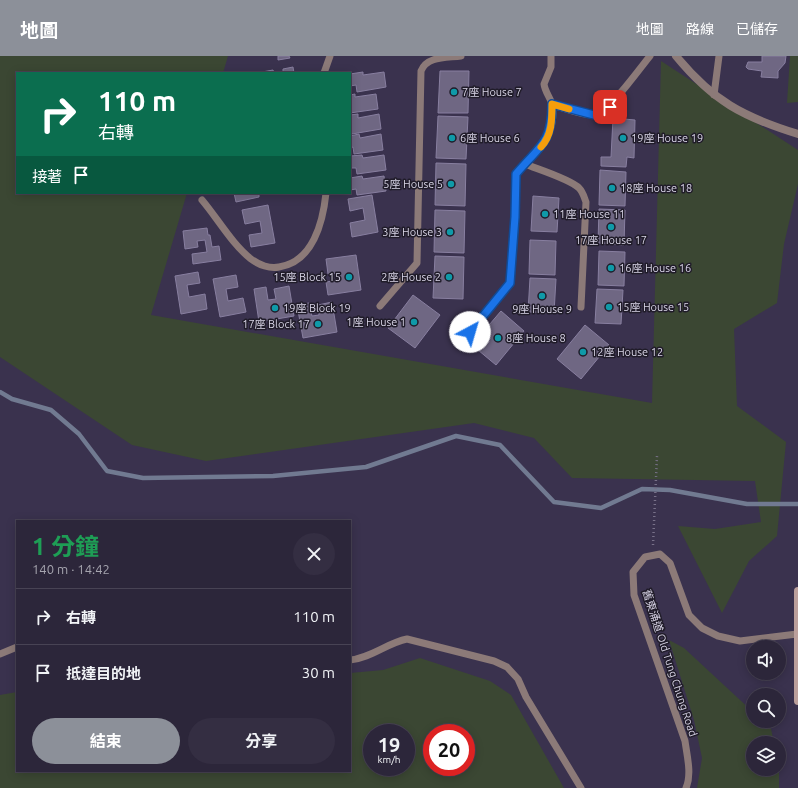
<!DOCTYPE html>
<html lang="zh-TW">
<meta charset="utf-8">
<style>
:root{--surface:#2c263a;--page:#342e42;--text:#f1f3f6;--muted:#a6a5af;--line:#484354;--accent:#8c9099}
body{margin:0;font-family:Ubuntu,"Noto Sans TC",sans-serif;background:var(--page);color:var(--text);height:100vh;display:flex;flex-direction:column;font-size:15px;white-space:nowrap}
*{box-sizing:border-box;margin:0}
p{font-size:13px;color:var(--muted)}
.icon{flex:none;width:22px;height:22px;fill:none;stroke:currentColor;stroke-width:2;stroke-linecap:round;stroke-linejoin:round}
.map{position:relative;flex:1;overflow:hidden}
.drawer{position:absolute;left:16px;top:464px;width:335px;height:252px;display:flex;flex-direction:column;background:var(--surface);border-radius:0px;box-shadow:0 2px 10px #0003,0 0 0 1px var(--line)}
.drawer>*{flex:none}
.banner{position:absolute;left:16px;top:16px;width:335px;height:122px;border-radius:0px;box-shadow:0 2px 10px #0003,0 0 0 1px var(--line);background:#0b6e4f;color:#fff;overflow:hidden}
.buttons{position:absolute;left:746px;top:584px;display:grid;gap:8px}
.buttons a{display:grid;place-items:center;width:40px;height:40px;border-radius:50%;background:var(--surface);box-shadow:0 2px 10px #0003,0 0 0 1px var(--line);font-size:20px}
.speed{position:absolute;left:363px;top:668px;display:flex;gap:8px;font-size:20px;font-weight:700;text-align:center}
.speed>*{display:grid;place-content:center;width:52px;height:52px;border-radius:50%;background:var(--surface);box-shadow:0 2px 10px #0003,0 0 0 1px var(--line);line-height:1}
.speed small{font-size:10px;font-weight:400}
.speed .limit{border:6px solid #d22;background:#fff;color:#111}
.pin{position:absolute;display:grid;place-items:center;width:34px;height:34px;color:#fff;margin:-17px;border-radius:8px;box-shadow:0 2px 6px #0006}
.me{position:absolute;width:44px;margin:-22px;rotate:39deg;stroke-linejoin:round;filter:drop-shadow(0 0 3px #0008)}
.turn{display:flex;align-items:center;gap:14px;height:84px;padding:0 16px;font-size:18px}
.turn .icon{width:52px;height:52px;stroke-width:2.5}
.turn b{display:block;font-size:28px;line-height:34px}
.then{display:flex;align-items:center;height:38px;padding:0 16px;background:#0003;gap:8px;font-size:15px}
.round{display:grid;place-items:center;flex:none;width:42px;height:42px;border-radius:21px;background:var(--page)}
.overview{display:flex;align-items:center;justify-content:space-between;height:68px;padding:0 16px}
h1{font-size:24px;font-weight:700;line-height:30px;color:#1e9e55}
.cta{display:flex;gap:8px;margin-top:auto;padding:8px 16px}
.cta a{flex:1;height:46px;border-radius:24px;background:var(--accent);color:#fff;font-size:16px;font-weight:700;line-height:46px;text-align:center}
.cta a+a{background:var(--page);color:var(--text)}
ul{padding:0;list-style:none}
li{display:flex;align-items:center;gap:12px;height:56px;padding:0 16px;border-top:1px solid var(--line)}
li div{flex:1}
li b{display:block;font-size:15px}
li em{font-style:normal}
header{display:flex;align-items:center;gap:24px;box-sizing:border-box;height:56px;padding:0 20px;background:var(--accent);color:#fff}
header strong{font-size:19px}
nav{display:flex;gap:22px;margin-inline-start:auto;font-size:14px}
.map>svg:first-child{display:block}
.green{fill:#3b4733;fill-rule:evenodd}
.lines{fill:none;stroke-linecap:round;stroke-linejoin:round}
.stream{stroke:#717a91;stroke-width:4.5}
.building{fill:#6f6783;stroke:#887fa0}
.path{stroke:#787189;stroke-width:2.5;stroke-dasharray:1 3;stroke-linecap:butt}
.service{stroke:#8c7a78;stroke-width:7}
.minor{stroke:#8c7a78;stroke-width:8}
.secondary{stroke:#bb9f9b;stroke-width:8}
.route-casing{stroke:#114b97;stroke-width:10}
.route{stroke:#1a73e8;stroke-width:7}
.slow{stroke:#f59e0b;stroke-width:7}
.culture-dot{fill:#0f9aa8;stroke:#201c29;stroke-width:1.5}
.labels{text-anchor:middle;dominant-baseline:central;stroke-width:3;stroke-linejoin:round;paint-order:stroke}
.poi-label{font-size:11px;fill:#d8d4e6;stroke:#201c29;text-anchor:start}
.street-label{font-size:11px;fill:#d8d4e6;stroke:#201c29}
</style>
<header>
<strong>地圖</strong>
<nav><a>地圖</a><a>路線</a><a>已儲存</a></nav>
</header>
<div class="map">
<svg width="798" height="732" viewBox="0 0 798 732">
<rect width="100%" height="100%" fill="#3a324e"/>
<path class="green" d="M 0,0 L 228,0 L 223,17 L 17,17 L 17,137 L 187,137 L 151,259 L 652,347 L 661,5 L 798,94 L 798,128 L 784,188 L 777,247 L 734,273 L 737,350 L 786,386 L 777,480 L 749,505 L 722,557 L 678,470 L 715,473 L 761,466 L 755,425 L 572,422 L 534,382 L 474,367 L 206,405 L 132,389 L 0,301 Z
M 790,0 L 798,0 L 798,46 L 787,47 Z
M 669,584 L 684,592 L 753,656 L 753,665 L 763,665 L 771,673 L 774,687 L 753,687 L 753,713 L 779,713 L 779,732 L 697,732 L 702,702 L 694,664 Z
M 420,602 L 490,625 L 511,639 L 564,732 L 0,732 L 0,639 L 17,636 L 17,715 L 350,715 L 350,617 L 383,614 ZM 372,677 L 406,677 L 406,711 L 372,711 ZM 432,677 L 466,677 L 466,711 L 432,711 Z"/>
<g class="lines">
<path class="stream" d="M 0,336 L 12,343 L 51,354 L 79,378 L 107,415 L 143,422 L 273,420 L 366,411 L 456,380 L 500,389 L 554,446 L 601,452 L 642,433 L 670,434 L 747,448 L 798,448"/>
</g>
<path class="building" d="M 278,0 L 289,0 L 290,2 L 278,4 Z
M 762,0 L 786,0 L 785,7 L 778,15 L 778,22 L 761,21 L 762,15 L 748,13 L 746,11 L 748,6 L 762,6 Z
M 293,11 L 294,17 L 278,17 L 283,16 L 283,13 Z
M 273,14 L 274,17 L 262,17 L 262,16 Z
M 440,15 L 469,15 L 468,57 L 438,57 Z
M 363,16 L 363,19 L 384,16 L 386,31 L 357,36 L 356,29 L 350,30 L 350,18 Z
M 355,38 L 355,41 L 376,38 L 378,53 L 350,57 L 350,39 Z
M 358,58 L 358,62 L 379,58 L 381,73 L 352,78 L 350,71 L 350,59 Z
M 438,60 L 468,61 L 466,103 L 436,102 Z
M 613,62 L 635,64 L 634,102 L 627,101 L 626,111 L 601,110 L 601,101 L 611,101 Z
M 359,78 L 360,82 L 381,78 L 383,94 L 354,98 L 353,91 L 350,92 L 350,80 Z
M 362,99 L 363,102 L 384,99 L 386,114 L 357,118 L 356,112 L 350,112 L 350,100 Z
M 436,107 L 466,108 L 465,150 L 435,149 Z
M 600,114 L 626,116 L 625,150 L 599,149 Z
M 362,120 L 363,123 L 384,120 L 386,135 L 357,139 L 356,133 L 350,134 L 350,122 Z
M 234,137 L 259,137 L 259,141 L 236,146 Z
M 372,139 L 378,176 L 352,181 L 350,167 L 365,164 L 363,152 L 350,155 L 348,143 Z
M 533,140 L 559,142 L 557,176 L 531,175 Z
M 268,149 L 275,187 L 251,191 L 249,179 L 262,177 L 260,165 L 245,168 L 242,154 Z
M 599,153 L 625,154 L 624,189 L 598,187 Z
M 435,154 L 465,155 L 464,197 L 434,196 Z
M 207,172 L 208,179 L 210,179 L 212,191 L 219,190 L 221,204 L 193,208 L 192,198 L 207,196 L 205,184 L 197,185 L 198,191 L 185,193 L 183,175 Z
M 530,184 L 556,185 L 555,219 L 529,218 Z
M 599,195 L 625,196 L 624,230 L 598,229 Z
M 356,199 L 361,234 L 328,239 L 326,226 L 339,224 L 338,217 L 328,218 L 326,203 Z
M 435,200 L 464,201 L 463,243 L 433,242 Z
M 198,216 L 200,227 L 187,229 L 189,241 L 205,238 L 207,253 L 181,258 L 175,220 Z
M 236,219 L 238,231 L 226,233 L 228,245 L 243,242 L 246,256 L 220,261 L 213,223 Z
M 530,222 L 556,223 L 554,257 L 528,256 Z
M 289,230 L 294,260 L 259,266 L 254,233 L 266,231 L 268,244 L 276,243 L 274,233 Z
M 597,233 L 623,234 L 621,268 L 595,267 Z
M 413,239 L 440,259 L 415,292 L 388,272 Z
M 332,246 L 337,276 L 303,282 L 297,249 L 309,247 L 312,260 L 319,259 L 318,249 Z
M 501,255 L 524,275 L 496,309 L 472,289 Z
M 585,269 L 609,289 L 581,323 L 557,303 Z"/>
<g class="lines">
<path class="path" d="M 653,489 L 657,400"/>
<path class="service" d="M 324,17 L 330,0
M 714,39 L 719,0
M 552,49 C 565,52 580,59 594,59 C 607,59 640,12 650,0
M 525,108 C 541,91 557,75 552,48 C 550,41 545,36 544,28 L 551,11 L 551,0
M 202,144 C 218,163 232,188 251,203 C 259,209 270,213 279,211 C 313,206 323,166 326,137
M 380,250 L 417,207 L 421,15 C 427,0 446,2 461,0
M 469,277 L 510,227 L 515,161 L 516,118 L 525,108 C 537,113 570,123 579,132 C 583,136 584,141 586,146 L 581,251
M 0,598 L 17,591
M 350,604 C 371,602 387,587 407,583 L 494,605 L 507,611 L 518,623 L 526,641 L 581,732
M 686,732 C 692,718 687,700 685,685 L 634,539 L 633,516 L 645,501 L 660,498 L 670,507 L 689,559 L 702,572 L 718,580 L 740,585 L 797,578"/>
<path class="minor" d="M 676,0 C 713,45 743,61 798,78"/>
<path class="secondary" d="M 798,535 L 798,645"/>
</g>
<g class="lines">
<g class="route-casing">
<path id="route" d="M 470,276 L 510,227 L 515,161 L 516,118 C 539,90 552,89 552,48 L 594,59 L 600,59 L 610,51"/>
</g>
<use href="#route" class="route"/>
<path class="slow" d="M 541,91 C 552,79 552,64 552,48 L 569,53"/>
</g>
<g class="culture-dot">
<circle cx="454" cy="36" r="4"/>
<circle cx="452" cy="82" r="4"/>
<circle cx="623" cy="82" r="4"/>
<circle cx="451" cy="128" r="4"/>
<circle cx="612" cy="132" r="4"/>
<circle cx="545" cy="158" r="4"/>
<circle cx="611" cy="171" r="4"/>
<circle cx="450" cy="176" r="4"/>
<circle cx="611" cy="212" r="4"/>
<circle cx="349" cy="221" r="4"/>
<circle cx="449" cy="221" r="4"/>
<circle cx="542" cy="240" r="4"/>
<circle cx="609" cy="251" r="4"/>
<circle cx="275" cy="252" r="4"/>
<circle cx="414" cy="266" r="4"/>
<circle cx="318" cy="268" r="4"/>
<circle cx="498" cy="282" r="4"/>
<circle cx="583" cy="296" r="4"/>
</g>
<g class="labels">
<g class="poi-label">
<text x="462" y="36">7座 House 7</text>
<text x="460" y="82">6座 House 6</text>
<text x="631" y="82">19座 House 19</text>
<text x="443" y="128" text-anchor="end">5座 House 5</text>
<text x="620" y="132">18座 House 18</text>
<text x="553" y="158">11座 House 11</text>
<text x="442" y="176" text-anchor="end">3座 House 3</text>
<text x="611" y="184" text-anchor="middle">17座 House 17</text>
<text x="619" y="212">16座 House 16</text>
<text x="341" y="221" text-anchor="end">15座 Block 15</text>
<text x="441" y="221" text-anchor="end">2座 House 2</text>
<text x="617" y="251">15座 House 15</text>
<text x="283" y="252">19座 Block 19</text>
<text x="542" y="253" text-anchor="middle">9座 House 9</text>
<text x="406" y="266" text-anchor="end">1座 House 1</text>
<text x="310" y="268" text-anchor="end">17座 Block 17</text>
<text x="506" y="282">8座 House 8</text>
<text x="591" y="296">12座 House 12</text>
</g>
<g class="street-label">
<text transform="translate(670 607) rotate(72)">舊東涌道 Old Tung Chung Road</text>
</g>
</g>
</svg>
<div class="buttons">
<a><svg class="icon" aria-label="sound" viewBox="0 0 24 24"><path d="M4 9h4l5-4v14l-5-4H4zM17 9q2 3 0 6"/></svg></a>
<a><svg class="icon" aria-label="search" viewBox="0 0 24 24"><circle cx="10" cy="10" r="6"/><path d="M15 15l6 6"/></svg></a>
<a><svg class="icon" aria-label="layers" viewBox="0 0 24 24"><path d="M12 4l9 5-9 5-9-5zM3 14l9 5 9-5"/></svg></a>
</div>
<div class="speed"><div>19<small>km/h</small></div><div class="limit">20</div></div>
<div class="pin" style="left:610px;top:51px;background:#d93025"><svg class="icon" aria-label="arrive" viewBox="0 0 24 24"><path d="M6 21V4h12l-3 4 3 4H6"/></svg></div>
<svg class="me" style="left:470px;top:276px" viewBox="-20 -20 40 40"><circle r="19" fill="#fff"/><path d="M0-13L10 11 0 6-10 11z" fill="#1a73e8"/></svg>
<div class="banner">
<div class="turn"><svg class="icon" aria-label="right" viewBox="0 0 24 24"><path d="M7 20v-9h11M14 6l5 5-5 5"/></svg><div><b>110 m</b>右轉</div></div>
<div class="then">接著<svg class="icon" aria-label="arrive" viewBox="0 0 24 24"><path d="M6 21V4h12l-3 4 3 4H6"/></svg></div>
</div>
<section class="drawer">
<div class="overview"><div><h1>1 分鐘</h1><p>140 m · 14:42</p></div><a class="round"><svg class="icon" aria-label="close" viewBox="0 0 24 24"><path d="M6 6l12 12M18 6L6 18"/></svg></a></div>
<ul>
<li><svg class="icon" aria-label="right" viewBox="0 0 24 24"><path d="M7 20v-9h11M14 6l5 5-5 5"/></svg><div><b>右轉</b></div><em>110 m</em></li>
<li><svg class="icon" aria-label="arrive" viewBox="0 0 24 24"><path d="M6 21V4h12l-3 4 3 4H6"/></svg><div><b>抵達目的地</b></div><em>30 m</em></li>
</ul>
<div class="cta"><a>結束</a><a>分享</a></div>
</section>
</div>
